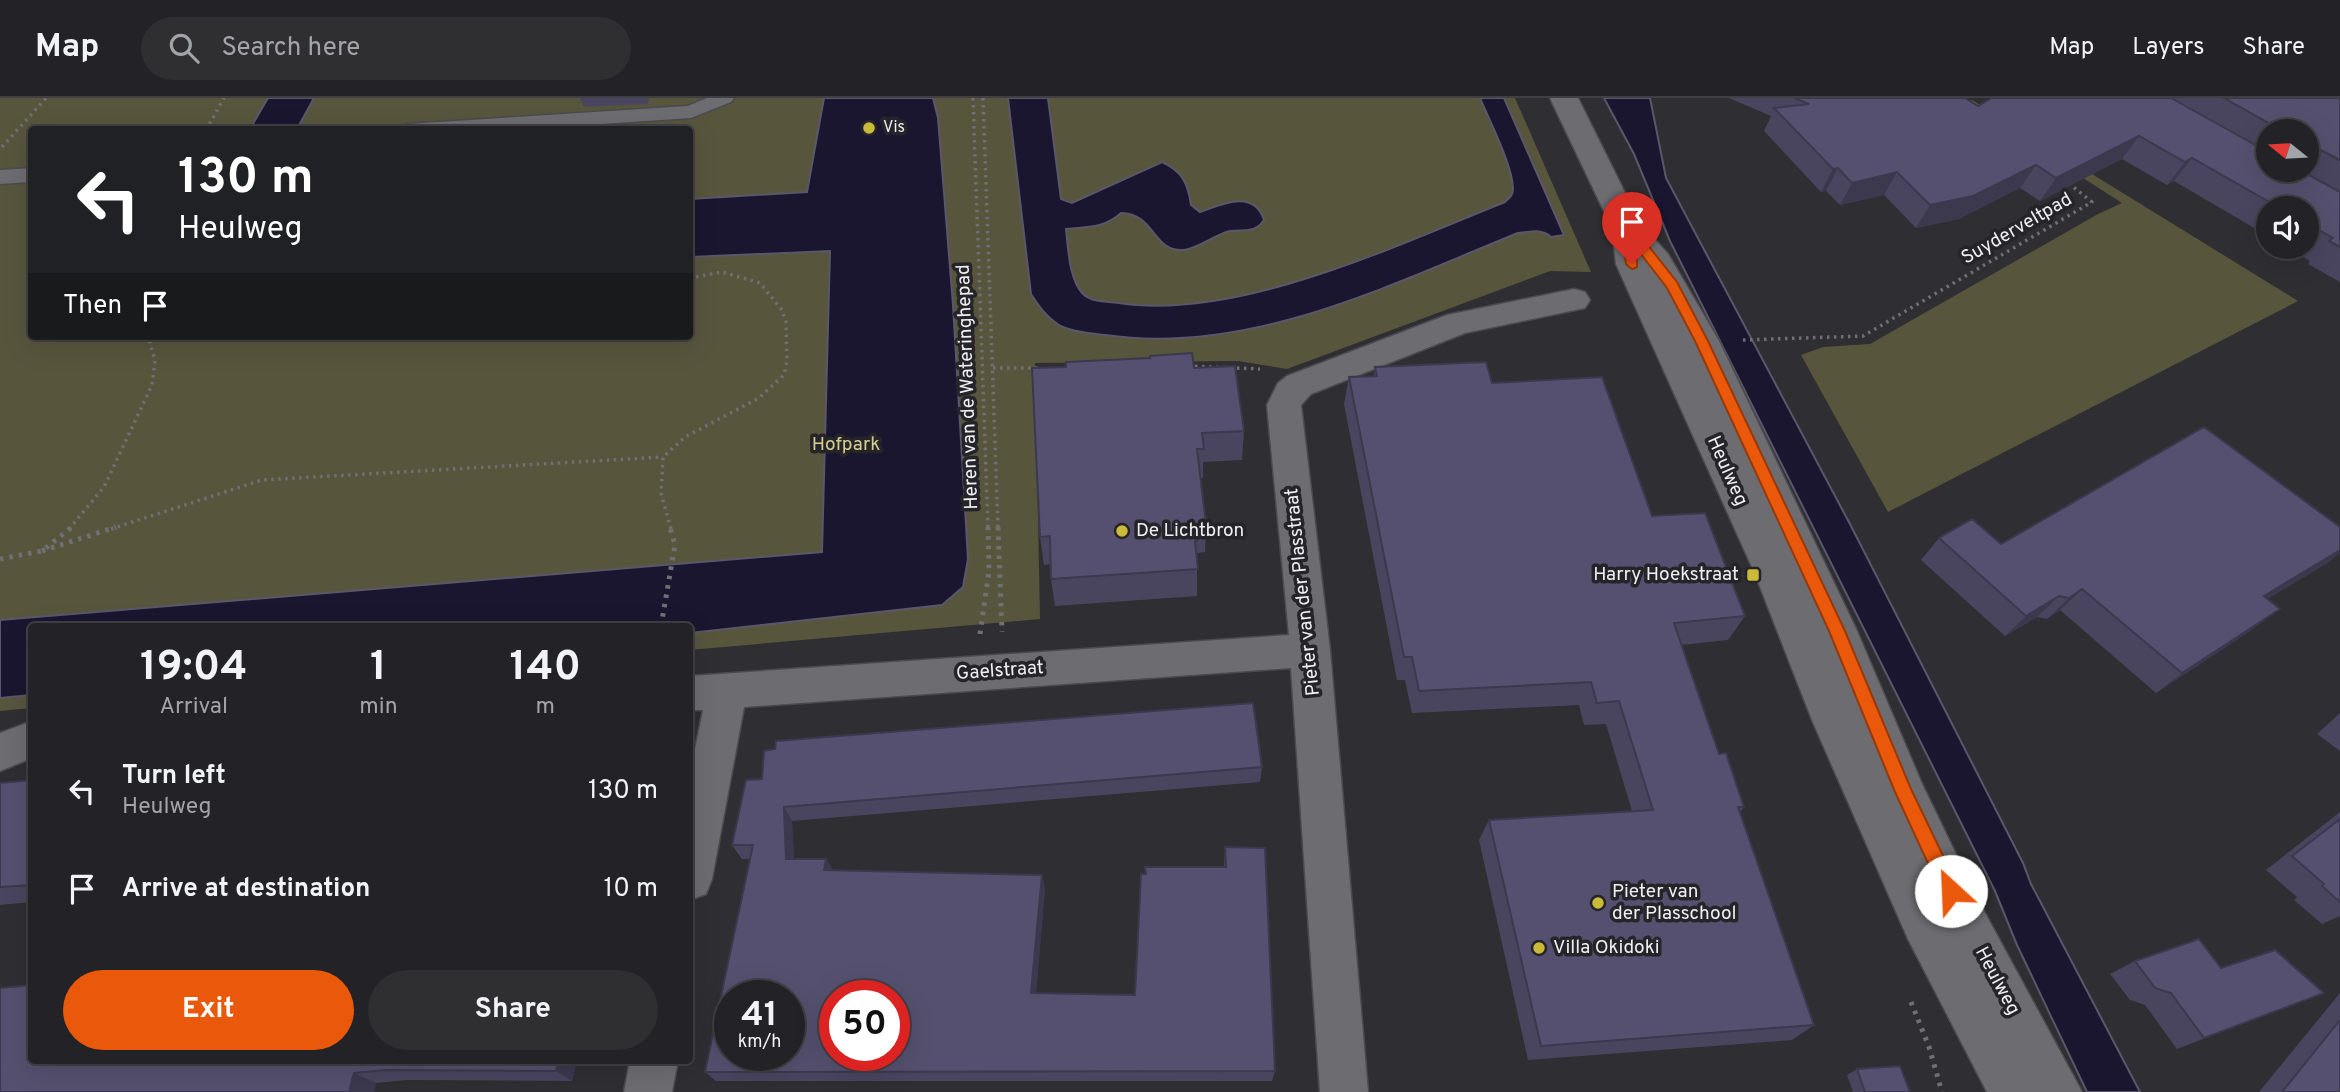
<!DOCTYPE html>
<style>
:root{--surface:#232226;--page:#2f2f32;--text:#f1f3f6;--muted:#a3a4a7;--line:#403f43;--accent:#ea580c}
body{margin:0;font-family:Overpass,sans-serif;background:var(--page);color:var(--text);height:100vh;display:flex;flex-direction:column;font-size:26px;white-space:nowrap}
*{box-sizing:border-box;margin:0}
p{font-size:23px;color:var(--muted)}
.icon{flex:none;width:38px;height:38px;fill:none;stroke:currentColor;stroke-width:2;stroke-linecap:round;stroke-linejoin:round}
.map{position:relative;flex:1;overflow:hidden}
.side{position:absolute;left:28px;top:525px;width:665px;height:441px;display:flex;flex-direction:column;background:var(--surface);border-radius:7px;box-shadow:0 7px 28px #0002,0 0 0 2px var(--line)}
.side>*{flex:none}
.guide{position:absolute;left:28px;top:28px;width:665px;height:214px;border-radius:7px;box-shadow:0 7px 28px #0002,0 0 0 2px var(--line);background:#202124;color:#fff;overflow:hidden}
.needle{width:46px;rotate:288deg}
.controls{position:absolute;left:2256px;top:21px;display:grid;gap:14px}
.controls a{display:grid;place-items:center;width:63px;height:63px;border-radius:50%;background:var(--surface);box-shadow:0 7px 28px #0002,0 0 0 2px var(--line);font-size:35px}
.speed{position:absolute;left:714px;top:882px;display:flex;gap:14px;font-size:35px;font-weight:700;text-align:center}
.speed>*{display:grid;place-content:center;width:91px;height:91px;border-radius:50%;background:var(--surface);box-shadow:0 7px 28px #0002,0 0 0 2px var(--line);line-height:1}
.speed small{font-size:18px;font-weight:400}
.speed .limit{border:10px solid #d22;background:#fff;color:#111}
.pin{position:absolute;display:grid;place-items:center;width:60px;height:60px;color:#fff;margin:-72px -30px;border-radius:50% 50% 50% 0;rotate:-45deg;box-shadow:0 0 7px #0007}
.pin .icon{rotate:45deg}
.me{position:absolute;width:77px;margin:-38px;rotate:335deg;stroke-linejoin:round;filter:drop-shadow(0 0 5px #0008)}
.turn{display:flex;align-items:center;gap:24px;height:147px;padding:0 35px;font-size:32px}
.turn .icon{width:91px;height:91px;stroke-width:2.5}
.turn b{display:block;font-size:49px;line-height:60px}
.then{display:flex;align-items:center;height:66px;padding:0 35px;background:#0003;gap:14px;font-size:26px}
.eta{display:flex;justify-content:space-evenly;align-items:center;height:119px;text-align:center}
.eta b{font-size:42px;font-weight:700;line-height:49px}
.action{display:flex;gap:14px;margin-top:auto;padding:14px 35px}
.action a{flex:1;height:80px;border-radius:42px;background:var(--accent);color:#fff;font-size:28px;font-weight:700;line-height:80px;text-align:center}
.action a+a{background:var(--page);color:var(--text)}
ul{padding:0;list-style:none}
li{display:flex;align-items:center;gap:21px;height:98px;padding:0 35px}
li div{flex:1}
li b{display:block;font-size:26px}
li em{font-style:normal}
header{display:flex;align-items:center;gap:42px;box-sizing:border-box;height:98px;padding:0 35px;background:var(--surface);border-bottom:2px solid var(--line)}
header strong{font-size:33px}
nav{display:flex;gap:38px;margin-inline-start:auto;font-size:24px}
.search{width:490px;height:63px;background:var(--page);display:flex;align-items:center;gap:18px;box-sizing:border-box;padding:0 24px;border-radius:38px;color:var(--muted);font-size:26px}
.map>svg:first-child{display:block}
.green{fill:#58553d;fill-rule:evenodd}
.water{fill:#1b1630;stroke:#5b576a;stroke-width:2}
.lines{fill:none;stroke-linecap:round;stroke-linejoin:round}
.lane-casing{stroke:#4b4a4e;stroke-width:3}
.street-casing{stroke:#4b4a4e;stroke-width:3}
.secondary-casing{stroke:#4b4a4e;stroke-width:3}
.path-far1{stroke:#706f73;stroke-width:3.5;stroke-dasharray:2.5 4.5;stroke-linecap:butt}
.path{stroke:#706f73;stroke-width:5;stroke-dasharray:3.5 6;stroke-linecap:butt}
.lane{fill:#6d6c71;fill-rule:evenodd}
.street{fill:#6d6c71;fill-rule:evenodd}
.secondary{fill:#6d6c71;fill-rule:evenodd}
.wall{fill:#49455f;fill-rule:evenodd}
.shaded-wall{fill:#3c384e}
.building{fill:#55506f;stroke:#3c384e;stroke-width:2;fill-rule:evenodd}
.route{fill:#ea580c;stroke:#983908;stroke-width:2}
.poi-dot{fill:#cbba39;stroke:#252428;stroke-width:2.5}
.labels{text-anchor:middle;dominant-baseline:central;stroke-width:7;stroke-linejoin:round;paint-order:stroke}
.far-poi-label{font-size:16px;fill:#f0f0f3;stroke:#252428;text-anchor:start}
.street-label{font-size:19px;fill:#f0f0f3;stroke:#252428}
.park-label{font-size:19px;fill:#d6ce90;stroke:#252428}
.poi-label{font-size:19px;fill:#f0f0f3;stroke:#252428;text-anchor:start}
</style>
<header>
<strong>Map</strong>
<div class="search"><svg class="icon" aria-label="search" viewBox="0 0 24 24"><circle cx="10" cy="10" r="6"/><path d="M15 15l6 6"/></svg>Search here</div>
<nav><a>Map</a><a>Layers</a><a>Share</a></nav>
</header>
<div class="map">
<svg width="2340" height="994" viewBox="0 0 2340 994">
<rect width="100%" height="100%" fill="#2f2e32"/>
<path class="green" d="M 0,0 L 1515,0 L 1591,174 L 1550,173 L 1287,271 L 1238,263 L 1035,265 L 1040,521 L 690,552 L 690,528 L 32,528 L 31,610 L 0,613 ZM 32,32 L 690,32 L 690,238 L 32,238 Z
M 1972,2 L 2298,203 L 1888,414 L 1801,257 L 1823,249 L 1870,246 L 2098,116 L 2122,105 L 1966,5 Z"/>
<path class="water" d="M 268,0 L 314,0 L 297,31 L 250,31 Z
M 824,0 L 933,0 L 938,20 L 953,207 L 968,461 L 963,489 L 942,507 L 690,535 L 690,528 L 32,528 L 31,597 L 0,600 L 0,522 L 822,454 L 830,153 L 690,159 L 690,101 L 807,94 Z
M 1008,0 L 1048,0 L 1061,101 L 1072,105 L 1162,64 C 1182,73 1188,85 1191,107 L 1200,114 C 1222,106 1254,91 1264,122 C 1254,136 1245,131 1230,133 C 1214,137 1199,150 1184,152 C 1152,154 1156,116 1121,115 C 1105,130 1087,129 1066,131 C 1068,149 1069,182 1083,196 C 1091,204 1108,204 1119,205 C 1237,223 1395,148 1505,104 C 1510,100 1513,97 1513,91 C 1513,68 1489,22 1480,0 L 1504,0 L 1564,137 L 1551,139 C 1542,130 1530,134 1518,135 C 1389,187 1249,258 1105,237 C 1091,235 1071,234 1059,227 C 1046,219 1039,208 1031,196 Z
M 1604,0 L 1650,0 L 1666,80 L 1851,428 L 2023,765 L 2031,786 L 2140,994 L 2087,994 L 2017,847 L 1995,793 L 1670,143 L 1634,56 Z"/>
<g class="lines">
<g class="lane-casing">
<path id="lane" d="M 707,0 L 734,0 L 731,4 L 691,20 L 511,32 L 397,32 L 407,26 L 688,8 Z
M 32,70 L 32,84 L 0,86 L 0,72 Z"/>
</g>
<g class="street-casing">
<path id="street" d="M 1574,191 L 1585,194 L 1590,202 L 1585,210 L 1465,235 L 1311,296 L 1301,307 L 1330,552 L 1368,994 L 1320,994 L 1291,570 L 744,609 L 712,781 L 706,796 L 690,802 L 690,676 L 703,612 L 690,612 L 690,578 L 1289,537 L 1267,307 L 1278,285 L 1287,278 L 1447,217 Z
M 32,623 L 32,660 L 0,673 L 0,635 Z
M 630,962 L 678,962 L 672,994 L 624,994 Z"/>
</g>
<g class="secondary-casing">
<path id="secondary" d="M 1550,0 L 1578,0 L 1640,125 L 1668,156 L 1719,243 L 1857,533 L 1922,686 L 1979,804 L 2082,994 L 1987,994 L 1908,841 L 1812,622 L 1755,476 L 1616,166 L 1614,149 L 1620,141 L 1612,130 Z"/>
</g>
<path class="path-far1" d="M 973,0 L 988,431
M 983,0 L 998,431
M 206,32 L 224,0
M 2,49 L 46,0
M 1743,242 L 1863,238 L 2092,104 L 2067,84
M 1188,268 L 1260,271
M 993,270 L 1040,270
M 69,431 L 104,389 L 152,287 L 155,263 L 148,238
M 111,431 L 262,382 L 663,359
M 671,431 L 661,395 L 663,359 L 685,339 L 759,300 L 784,277 L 787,263 L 786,224 L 782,212 L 760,185 L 722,174 L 690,180"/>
<path class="path" d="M 998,429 L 1002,534
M 42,453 L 116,429
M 0,461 L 42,453 L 72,429
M 661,528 L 675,447 L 670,429
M 980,536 L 989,473 L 988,429
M 1911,904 L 1929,949 L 1942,994"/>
<use href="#lane" class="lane"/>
<use href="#street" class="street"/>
<use href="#secondary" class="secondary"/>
</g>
<path class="wall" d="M 580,0 L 649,0 L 648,6 L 584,9 Z
M 1729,0 L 1965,0 L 1978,8 L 1992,0 L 2340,0 L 2340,184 L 2308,166 L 2310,163 L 2287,149 L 2306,149 L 2306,110 L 2268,110 L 2268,138 L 2174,83 L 2167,87 L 2122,61 L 2040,103 L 2020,90 L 1959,121 L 1916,130 L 1884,97 L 1840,107 L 1826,93 L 1821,94 L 1764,33 L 1771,18 ZM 2268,33 L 2306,33 L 2306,72 L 2268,72 Z
M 1375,269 L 1492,285 L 1652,418 L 1745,518 L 1728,542 L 1681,547 L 1719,656 L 1744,709 L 1740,714 L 1814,927 L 1792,942 L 1528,962 L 1479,742 L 1489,722 L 1632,713 L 1606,626 L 1584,627 L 1579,607 L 1412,615 L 1405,582 L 1397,582 L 1344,306 L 1349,279 L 1374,278 Z
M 1194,270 L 1244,333 L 1242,362 L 1203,364 L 1203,380 L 1201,380 L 1206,426 L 1205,454 L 1197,455 L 1197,498 L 1055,508 L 1051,481 L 1051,466 L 1044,467 L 1040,439 Z
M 1939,440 L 2001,446 L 2329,464 L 2267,501 L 2253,531 L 2156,595 L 2060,512 L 2047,521 L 2037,519 L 2005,538 L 1921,462 Z
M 2340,615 L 2340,653 L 2317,636 Z
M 775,651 L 1262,669 L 1260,684 L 792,723 L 794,761 L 826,761 L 833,773 L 1042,777 L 1045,791 L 1036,895 L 1135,897 L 1224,769 L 1225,749 L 1275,973 L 1272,983 L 716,983 L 705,974 L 750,761 L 742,761 L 732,747 Z
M 32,682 L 32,804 L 0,807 L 0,685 Z
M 2340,714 L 2340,818 L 2322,826 L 2294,802 L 2297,799 L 2266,772 Z
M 2135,863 L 2221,870 L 2294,906 L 2177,951 L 2145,907 L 2130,902 L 2110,876 Z
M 2340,895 L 2340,994 L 2259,994 Z
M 32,962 L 577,962 L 572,983 L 407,982 L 376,985 L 374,994 L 0,994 Z
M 1857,971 L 1910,994 L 1853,994 L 1847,977 Z"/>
<path class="shaded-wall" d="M 2139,38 L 2122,61 L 2040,103 L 2056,80 Z
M 2192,60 L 2174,83 L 2167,87 L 2185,64 Z
M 2036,67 L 2020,90 L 1959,121 L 1916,130 L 1930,107 Z
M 1838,70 L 1826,93 L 1821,94 L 1833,71 Z
M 1897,74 L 1884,97 L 1840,107 L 1852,85 Z
M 2340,452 L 2340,455 L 2329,464 L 2237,519 L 2264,498 Z
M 2082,491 L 2060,512 L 2047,521 L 2069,500 Z
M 2059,498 L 2037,519 L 2005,538 L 2026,518 Z
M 2280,511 L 2253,531 L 2156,595 L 2182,575 Z
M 784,709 L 792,723 L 795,775 L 786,761 Z
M 826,761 L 834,774 L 824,772 Z
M 1042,777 L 1045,791 L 1035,906 L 1031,895 Z
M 559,962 L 577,962 L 572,983 L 556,973 Z
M 354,975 L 376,985 L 374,994 L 349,994 Z"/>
<path class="building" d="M 1794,0 L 1965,0 L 1978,8 L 1992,0 L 2171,0 L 2268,54 L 2268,72 L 2300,72 L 2340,94 L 2340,149 L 2329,143 L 2333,140 L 2306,125 L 2306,110 L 2280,110 L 2192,60 L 2185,64 L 2139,38 L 2056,80 L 2036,67 L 1973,98 L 1930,107 L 1897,74 L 1852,85 L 1838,70 L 1833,71 L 1774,10 L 1809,6 Z
M 2224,0 L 2340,0 L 2340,62 L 2311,47 L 2306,47 L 2306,33 L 2283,33 Z
M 1192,255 L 1194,270 L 1235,268 L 1244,333 L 1202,335 L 1204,351 L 1197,351 L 1206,426 L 1194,427 L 1197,443 L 1195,443 L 1198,471 L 1051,481 L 1050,438 L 1040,439 L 1032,270 L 1066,269 L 1066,264 L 1150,260 L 1150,258 Z
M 1486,264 L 1492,285 L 1602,279 L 1652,418 L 1705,415 L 1745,518 L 1674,525 L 1719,656 L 1726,655 L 1744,709 L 1738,709 L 1814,927 L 1541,948 L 1489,722 L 1653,712 L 1619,603 L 1597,605 L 1591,584 L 1419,593 L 1412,559 L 1404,559 L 1349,279 L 1377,278 L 1375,269 Z
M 2204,329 L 2340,429 L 2340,452 L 2264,498 L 2280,511 L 2182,575 L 2082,491 L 2069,500 L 2059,498 L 2026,518 L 1939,440 L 1972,421 L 2001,446 Z
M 1253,605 L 1262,669 L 784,709 L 786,761 L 826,761 L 824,772 L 1042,777 L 1031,895 L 1135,897 L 1141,776 L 1146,776 L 1145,769 L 1226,769 L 1225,749 L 1265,750 L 1275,973 L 705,974 L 753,747 L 732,747 L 746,682 L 762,681 L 764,653 L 775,651 L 776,643 ZM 730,898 L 789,898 L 789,957 L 730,957 ZM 835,898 L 894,898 L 894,957 L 835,957 Z
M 32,682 L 32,787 L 0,789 L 0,685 Z
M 2340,721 L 2340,804 L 2322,788 L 2324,786 L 2292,758 Z
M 2199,841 L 2221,870 L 2275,852 L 2324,895 L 2204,940 L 2171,895 L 2155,890 L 2135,863 Z
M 32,887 L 32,962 L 559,962 L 556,973 L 386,972 L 354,975 L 349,994 L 0,994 L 0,890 Z
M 2340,922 L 2340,994 L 2282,994 Z
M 1900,968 L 1910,994 L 1865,994 L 1857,971 Z"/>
<path class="route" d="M 1627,126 L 1632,127 L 1677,184 L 1708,243 L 1845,533 L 1911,691 L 1960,793 L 1957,800 L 1951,802 L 1944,800 L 1895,694 L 1829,533 L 1695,243 L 1667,190 L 1637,151 L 1637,169 L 1632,171 L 1626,166 L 1621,130 Z"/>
<g class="poi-dot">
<circle cx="869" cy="30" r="7"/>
<circle cx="1122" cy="433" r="7"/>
<rect x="1746" y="470" width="14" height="14" rx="3.5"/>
<circle cx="1598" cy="805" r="7"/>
<circle cx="1539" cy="850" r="7"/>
</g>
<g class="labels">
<g class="far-poi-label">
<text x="883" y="30">Vis</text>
</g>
<g class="street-label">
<text transform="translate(2017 131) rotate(-30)">Suyderveltpad</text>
<text transform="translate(968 289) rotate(-92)">Heren van de Wateringhepad</text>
<text transform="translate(1727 373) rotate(66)">Heulweg</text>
<text transform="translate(1303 494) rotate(-96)">Pieter van der Plasstraat</text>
<text transform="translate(1000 573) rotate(-4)">Gaelstraat</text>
<text transform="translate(1997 883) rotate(62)">Heulweg</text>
</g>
<g class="park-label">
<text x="846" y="347">Hofpark</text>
</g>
<g class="poi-label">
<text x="1136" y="433">De Lichtbron</text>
<text x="1739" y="477" text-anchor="end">Harry Hoekstraat</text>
<text x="1612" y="794">Pieter van<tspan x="1612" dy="22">der Plasschool</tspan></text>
<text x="1553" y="850">Villa Okidoki</text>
</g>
</g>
</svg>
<div class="controls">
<a><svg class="needle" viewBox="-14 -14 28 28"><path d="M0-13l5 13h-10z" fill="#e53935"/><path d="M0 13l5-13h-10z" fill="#a3a4a7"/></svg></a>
<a><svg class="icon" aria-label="sound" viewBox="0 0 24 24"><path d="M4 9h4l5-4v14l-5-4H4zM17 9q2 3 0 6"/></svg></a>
</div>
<div class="speed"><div>41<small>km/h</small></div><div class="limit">50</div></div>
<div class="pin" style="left:1632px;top:166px;background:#d93025"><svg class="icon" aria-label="arrive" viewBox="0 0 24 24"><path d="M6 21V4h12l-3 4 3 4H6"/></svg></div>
<svg class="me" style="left:1951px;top:793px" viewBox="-20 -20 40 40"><circle r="19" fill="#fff"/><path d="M0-13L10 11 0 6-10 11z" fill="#ea580c"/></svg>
<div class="guide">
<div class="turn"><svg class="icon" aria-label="left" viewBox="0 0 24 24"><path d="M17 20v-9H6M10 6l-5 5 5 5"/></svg><div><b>130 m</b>Heulweg</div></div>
<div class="then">Then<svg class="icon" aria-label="arrive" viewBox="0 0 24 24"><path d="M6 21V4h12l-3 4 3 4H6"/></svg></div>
</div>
<section class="side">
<div class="eta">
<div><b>19:04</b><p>Arrival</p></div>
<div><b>1</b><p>min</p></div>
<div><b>140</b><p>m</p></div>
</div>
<ul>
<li><svg class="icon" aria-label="left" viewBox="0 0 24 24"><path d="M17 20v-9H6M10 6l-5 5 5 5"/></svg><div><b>Turn left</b><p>Heulweg</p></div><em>130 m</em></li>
<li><svg class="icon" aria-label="arrive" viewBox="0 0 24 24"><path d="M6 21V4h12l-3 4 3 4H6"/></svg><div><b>Arrive at destination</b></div><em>10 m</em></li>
</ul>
<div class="action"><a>Exit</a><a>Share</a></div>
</section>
</div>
